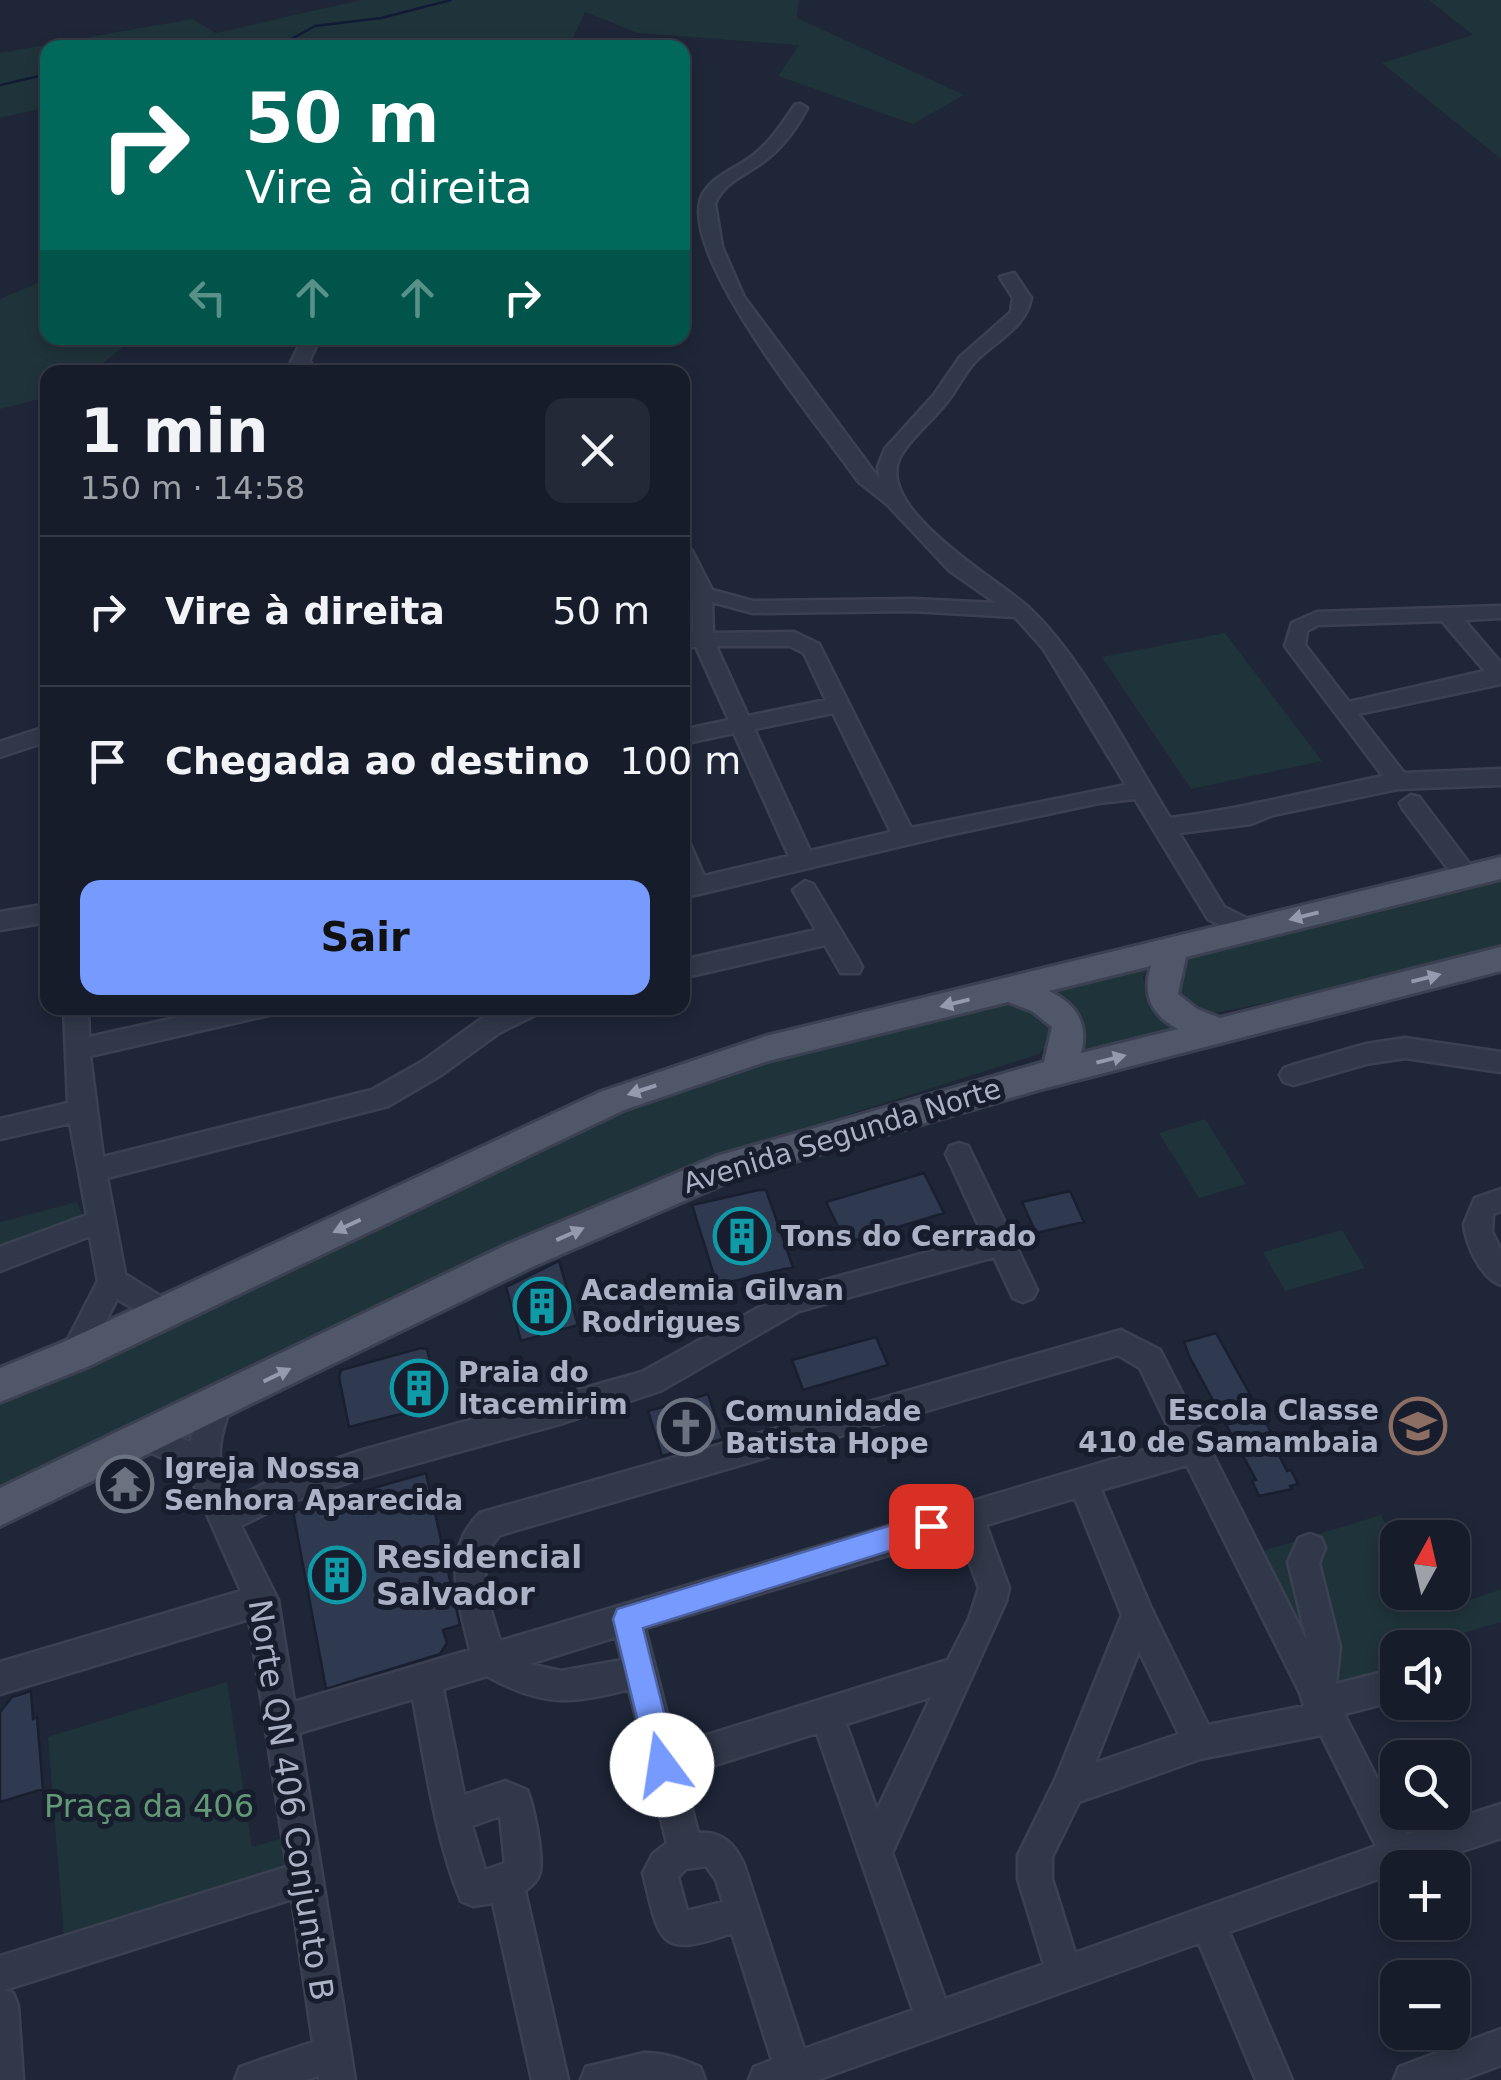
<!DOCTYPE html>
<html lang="pt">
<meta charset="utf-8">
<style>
:root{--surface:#161c2a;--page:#232936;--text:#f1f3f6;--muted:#9ea1a8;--line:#353a47;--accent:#779aff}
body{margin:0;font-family:"DejaVu Sans",sans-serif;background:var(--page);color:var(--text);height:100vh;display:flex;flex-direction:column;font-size:38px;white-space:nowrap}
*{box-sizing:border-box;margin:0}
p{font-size:32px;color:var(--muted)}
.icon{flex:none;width:55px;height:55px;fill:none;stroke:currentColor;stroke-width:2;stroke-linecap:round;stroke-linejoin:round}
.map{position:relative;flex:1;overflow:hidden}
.sheet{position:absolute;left:40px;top:365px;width:650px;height:650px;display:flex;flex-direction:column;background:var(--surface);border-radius:20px;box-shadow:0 5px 15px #0003,0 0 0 2px var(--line)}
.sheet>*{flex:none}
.guide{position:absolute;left:40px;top:40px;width:650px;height:305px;border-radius:20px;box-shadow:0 5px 15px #0003,0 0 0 2px var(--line);background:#00695c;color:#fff;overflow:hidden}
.needle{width:65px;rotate:8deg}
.fabs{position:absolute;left:1380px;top:1520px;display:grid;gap:20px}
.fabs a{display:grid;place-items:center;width:90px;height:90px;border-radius:20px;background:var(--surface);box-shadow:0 5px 15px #0003,0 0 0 2px var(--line);font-size:50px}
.pin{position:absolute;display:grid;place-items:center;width:85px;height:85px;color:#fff;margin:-42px;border-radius:20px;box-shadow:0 5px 15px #0006}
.me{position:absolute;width:110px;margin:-55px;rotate:346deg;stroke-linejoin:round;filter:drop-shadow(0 0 8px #0008)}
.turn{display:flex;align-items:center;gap:35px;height:210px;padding:0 40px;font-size:45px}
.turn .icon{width:130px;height:130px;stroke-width:2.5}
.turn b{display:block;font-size:70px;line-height:85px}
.lanes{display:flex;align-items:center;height:95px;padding:0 40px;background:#0003;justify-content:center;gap:50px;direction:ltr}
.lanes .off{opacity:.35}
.round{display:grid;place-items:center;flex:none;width:105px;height:105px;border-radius:20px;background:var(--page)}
.summary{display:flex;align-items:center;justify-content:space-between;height:170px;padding:0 40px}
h1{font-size:60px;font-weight:600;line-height:75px}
.cta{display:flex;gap:20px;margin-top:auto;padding:20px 40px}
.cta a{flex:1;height:115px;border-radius:20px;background:var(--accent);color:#111;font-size:40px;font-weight:600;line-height:115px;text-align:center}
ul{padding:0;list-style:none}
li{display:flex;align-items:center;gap:30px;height:150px;padding:0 40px;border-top:2px solid var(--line)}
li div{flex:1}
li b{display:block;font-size:38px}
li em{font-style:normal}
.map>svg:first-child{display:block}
.green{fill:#1f333a}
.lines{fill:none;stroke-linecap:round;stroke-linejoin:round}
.stream{stroke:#111b36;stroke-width:2.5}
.building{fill:#2f3950;stroke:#191f2f;stroke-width:2.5}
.minor-casing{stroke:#3b4152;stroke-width:5}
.major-casing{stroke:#3b4152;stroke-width:6}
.minor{fill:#313849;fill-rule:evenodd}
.major{fill:#4f5769;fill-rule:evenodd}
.oneway{fill:#949baf}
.route{fill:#779aff;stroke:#4d64a6;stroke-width:2.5}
.labels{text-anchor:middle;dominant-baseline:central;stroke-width:10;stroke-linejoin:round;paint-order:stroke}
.street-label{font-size:28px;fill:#abb2c6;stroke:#171d2d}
.poi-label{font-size:28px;font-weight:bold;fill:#abb2c6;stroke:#171d2d;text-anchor:start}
.near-poi-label{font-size:32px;font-weight:bold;fill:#abb2c6;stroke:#171d2d;text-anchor:start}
.near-street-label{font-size:32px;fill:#abb2c6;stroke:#171d2d}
.near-park-label{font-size:32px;fill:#619875;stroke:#171d2d}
</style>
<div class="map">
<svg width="1501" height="2080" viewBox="0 0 1501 2080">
<rect width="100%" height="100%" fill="#1e2638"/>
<path class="green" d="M 361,0 L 799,0 L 797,18 L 964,95 L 913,124 L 778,76 L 799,45 L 638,33 L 585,12 L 572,40 L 564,47 L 48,48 L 47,107 L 0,118 L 0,53 L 192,19 L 216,33 Z
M 1429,0 L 1501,0 L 1501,159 L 1382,63 L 1473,35 Z
M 38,283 L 47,288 L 48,338 L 134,338 L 92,372 L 48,372 L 47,397 L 0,409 L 0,299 Z
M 1225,633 L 1322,761 L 1191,789 L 1102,657 Z
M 1501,873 L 1501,948 L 1297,997 L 1209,1014 L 1184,1005 L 1167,990 L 1179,953 Z
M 1152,961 L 1143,977 C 1148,1004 1163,1015 1186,1028 L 1079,1057 L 1039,991 Z
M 1010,1001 L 1050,1018 L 1053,1039 L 1039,1054 L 764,1141 L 636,1188 L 0,1492 L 0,1397 L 615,1104 L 770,1053 Z
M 1205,1119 L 1246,1184 L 1199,1198 L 1159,1133 Z
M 77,1202 L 82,1215 L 0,1247 L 0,1222 Z
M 1342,1230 L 1365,1268 L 1285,1291 L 1263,1252 Z
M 1381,1515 L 1397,1544 L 1398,1592 L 1425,1593 L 1437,1612 L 1501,1589 L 1501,1622 L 1415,1647 L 1398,1648 L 1397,1664 L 1383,1678 L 1336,1686 L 1260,1552 Z
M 227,1682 L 252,1847 L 285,1837 L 289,1866 L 64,1937 L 48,1737 Z"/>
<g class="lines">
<path class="stream" d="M 275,48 L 315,26 L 381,18 L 451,0
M 0,85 L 48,74"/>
</g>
<path class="building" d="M 924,1173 L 944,1213 L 846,1243 L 826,1202 Z
M 759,1190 L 766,1190 L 793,1267 L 717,1285 L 692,1205 Z
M 1070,1191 L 1084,1222 L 1036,1233 L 1022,1202 Z
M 559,1261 L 578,1325 L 521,1341 L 506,1287 Z
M 1216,1333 L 1271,1432 L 1268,1433 L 1287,1471 L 1291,1470 L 1298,1484 L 1290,1486 L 1292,1489 L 1259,1496 L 1252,1481 L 1256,1480 L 1189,1356 L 1184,1342 Z
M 876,1337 L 888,1365 L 803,1390 L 792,1360 Z
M 421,1348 L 427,1349 L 439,1398 L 437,1405 L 349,1427 L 339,1377 L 341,1370 Z
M 708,1394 L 723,1439 L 662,1456 L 648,1411 Z
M 426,1473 L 460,1625 L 443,1630 L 447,1643 L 440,1654 L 326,1689 L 293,1511 Z
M 31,1691 L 33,1719 L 37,1717 L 43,1789 L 0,1802 L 0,1712 L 12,1697 Z"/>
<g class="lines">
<g class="minor-casing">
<path id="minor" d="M 800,104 L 807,108 C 797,127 785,144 768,158 C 750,174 724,180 715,204 L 722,247 L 744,297 L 880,480 L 878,467 L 885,449 L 934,395 L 960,357 L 1011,312 L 1013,298 L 1000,277 L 1014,273 L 1031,298 C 1025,330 992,342 972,365 C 962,377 956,391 946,403 C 933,420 912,436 901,455 C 870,508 1000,580 1030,609 C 1082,657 1131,756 1170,818 C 1242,809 1311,791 1383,776 L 1285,646 L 1292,623 L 1317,612 L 1501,606 L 1501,618 L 1464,620 L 1501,663 L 1501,684 L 1358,714 L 1404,773 L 1501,769 L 1501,785 L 1398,789 L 1273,815 L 1251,824 L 1179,833 L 1224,907 L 1258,924 L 1262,930 L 1258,936 L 1250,939 L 1208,919 L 1135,799 L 1099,803 L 948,835 L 682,898 L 682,842 L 690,844 L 704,876 L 789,856 L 734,733 L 682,744 L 682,730 L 729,720 L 696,647 L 682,647 L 682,633 L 693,633 L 692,583 L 682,568 L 682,545 L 692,551 L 712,590 L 753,601 L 912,599 L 996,603 L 950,571 L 887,504 L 859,482 C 824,432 673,251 703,194 C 713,176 735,169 751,157 C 770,143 782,124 795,105 ZM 712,602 L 753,613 L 912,611 L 1015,617 L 1043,648 L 1126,785 L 911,828 L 819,644 L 794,632 L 713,633 ZM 1442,621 L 1485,671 L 1349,702 L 1305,645 L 1307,631 L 1318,625 ZM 716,646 L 790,646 L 804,653 L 826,700 L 748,716 ZM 833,713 L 891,832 L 810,851 L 754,729 Z
M 303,338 L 320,338 L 309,361 L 318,372 L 300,372 L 291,362 Z
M 48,726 L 48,741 L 0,757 L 0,742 Z
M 1411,795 L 1419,797 L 1474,870 L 1478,876 L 1474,882 L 1458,882 L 1403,809 L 1400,803 Z
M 805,881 L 813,884 L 859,961 L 862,967 L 859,973 L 841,973 L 825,945 L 682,978 L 682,960 L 816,930 L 793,890 Z
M 48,904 L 48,922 L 0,930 L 0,912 Z
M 64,1008 L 88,1008 L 89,1037 L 220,1008 L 272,1008 L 269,1015 L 260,1017 L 90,1056 L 103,1157 L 372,1090 L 423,1061 L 481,1019 L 505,1008 L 538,1008 L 535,1015 L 499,1033 L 441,1075 L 388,1106 L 107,1178 L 125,1274 L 173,1304 L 177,1313 L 173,1322 L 163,1325 L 117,1299 L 84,1364 L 74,1368 L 64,1364 L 60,1355 L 98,1281 L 90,1236 L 0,1271 L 0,1247 L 87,1215 L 70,1123 L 0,1139 L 0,1119 L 68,1103 Z
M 1405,1038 L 1501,1052 L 1501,1072 L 1405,1058 L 1366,1064 L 1293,1085 L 1284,1082 L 1280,1075 L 1284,1068 L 1293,1065 L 1366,1044 Z
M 959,1143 L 968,1146 L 1037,1290 L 1033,1298 L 1023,1302 L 1013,1298 L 994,1257 L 799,1311 L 660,1391 L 563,1423 L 356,1480 L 285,1504 L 241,1526 L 278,1600 L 294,1702 L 470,1650 C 459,1602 440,1552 480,1513 L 1121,1330 L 1160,1350 L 1307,1641 L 1288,1562 L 1299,1538 L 1310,1534 L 1321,1538 L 1325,1548 L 1319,1563 L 1340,1647 L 1336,1684 L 1398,1668 L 1398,1700 L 1344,1714 L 1406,1835 L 1501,1804 L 1501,1838 L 1411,1868 L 1398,1868 L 1398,1872 L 1229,1932 L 1292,2080 L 1256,2080 L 1199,1943 L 817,2080 L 749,2080 L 754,2067 L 772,2060 L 732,1933 C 657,1960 660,1941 643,1873 L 653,1854 L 667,1843 L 629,1689 C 571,1705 541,1706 487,1676 L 443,1689 L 464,1795 L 505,1781 L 527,1790 C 534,1807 543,1854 540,1872 C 538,1881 531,1886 525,1891 L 568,2080 L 532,2080 L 493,1903 L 473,1906 L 461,1901 C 435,1837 426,1766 413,1699 L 299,1733 L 355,2080 L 319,2080 L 318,2076 L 306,2080 L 235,2080 L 240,2067 L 313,2042 L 292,1899 L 4,1990 L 13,1993 L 18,2006 L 23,2080 L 0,2080 L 0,1956 L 287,1867 L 249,1619 L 0,1694 L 0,1662 L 241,1591 L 192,1480 L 169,1461 L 136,1446 L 131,1437 L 136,1428 L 146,1424 L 190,1442 L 208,1394 L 218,1390 L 228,1394 L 232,1403 C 217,1442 215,1461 230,1501 L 266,1483 L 356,1452 L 642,1372 L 792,1289 L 984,1237 L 946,1154 L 950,1146 ZM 1118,1355 L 1140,1368 L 1175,1441 L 500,1641 C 490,1607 472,1562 500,1535 ZM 1187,1465 L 1300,1693 L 1304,1706 L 1208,1725 L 1150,1606 L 1101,1490 ZM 1075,1498 L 1122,1615 L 1056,1778 L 1018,1855 L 1018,1879 L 1044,1964 L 945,1999 L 892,1853 L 1006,1601 L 1009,1588 L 986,1525 ZM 959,1534 L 979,1588 L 969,1619 L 948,1660 L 675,1745 L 645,1628 ZM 616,1637 L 622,1660 L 561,1671 L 529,1664 ZM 1139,1651 L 1179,1734 L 1095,1763 ZM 931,1697 L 877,1810 L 846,1724 ZM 817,1733 L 913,2010 L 804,2049 L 744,1865 C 735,1844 722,1831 698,1833 L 683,1775 ZM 1321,1735 L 1376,1846 L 1075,1953 L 1052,1879 L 1052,1857 L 1079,1802 L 1200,1759 ZM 500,1816 L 505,1863 L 485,1870 L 472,1826 ZM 706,1866 L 716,1880 L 723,1902 L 687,1911 L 678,1877 L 686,1869 Z
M 1501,1189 L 1501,1211 L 1493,1214 L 1492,1232 L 1501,1250 L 1501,1285 C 1481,1278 1466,1245 1464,1224 L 1475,1198 Z
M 1501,2029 L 1501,2065 L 1461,2080 L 1394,2080 L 1399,2067 Z
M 644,2053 C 665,2053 681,2059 700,2067 L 705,2080 L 581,2080 L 586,2067 Z"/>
</g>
<g class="major-casing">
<path id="major" d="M 1501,857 L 1501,879 L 1186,957 L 1178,994 L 1197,1009 L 1220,1018 L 1501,947 L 1501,971 L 1038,1090 L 737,1178 L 532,1267 L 0,1526 L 0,1488 L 506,1245 L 717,1156 L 1044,1062 L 1052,1027 L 1032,1011 L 1008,1002 L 768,1061 L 624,1110 L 87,1367 L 0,1402 L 0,1368 L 61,1343 L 600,1092 L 766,1036 ZM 1151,966 C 1142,995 1151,1015 1178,1029 L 1081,1053 C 1089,1023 1076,1004 1049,991 Z"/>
</g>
<use href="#minor" class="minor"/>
<use href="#major" class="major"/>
</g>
<defs><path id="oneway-solid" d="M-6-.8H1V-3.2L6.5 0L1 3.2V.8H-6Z" transform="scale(2.5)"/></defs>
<g class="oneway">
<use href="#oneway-solid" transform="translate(1304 916) rotate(166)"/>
<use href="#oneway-solid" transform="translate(1426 978) rotate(-14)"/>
<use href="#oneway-solid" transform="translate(955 1003) rotate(166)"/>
<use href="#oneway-solid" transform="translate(1111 1059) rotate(-14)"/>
<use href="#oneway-solid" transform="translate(642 1090) rotate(162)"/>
<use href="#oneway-solid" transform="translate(347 1226) rotate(155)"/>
<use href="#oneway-solid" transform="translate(570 1234) rotate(-24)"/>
<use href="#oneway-solid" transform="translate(277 1375) rotate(-26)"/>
</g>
<path class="route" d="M 931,1513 L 940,1517 L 945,1526 L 940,1535 L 643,1628 L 677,1765 L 673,1776 L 662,1780 L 651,1776 L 613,1619 L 617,1609 Z"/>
<defs>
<g id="building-ring" transform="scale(2.875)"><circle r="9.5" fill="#171d2d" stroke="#0f9aa8" stroke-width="1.5"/><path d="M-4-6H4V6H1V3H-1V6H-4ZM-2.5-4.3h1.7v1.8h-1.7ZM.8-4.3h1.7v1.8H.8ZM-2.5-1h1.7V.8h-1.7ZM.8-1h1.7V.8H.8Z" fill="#0f9aa8"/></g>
<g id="school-ring" transform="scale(2.875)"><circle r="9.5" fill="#171d2d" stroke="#8d6e63" stroke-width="1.5"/><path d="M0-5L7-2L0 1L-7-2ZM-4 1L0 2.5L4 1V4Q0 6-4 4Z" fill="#8d6e63"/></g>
<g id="church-ring" transform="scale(2.875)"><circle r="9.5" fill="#171d2d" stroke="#6b7280" stroke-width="1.5"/><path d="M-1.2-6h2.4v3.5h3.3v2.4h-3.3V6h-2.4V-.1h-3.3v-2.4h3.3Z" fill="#6b7280"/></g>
<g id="temple-ring" transform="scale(2.875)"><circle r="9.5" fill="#171d2d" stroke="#6b7280" stroke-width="1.5"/><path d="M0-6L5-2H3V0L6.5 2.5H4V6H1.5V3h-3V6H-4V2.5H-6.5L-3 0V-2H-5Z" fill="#6b7280"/></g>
</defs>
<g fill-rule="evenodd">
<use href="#building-ring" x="742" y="1236"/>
<use href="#building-ring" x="542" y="1306"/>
<use href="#building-ring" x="419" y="1388"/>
<use href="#school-ring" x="1418" y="1426"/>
<use href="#church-ring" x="686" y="1427"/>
<use href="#temple-ring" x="125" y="1484"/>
<use href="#building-ring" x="337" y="1575"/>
</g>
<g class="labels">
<g class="street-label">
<text transform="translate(842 1136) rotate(-17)">Avenida Segunda Norte</text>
</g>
<g class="poi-label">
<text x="781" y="1236">Tons do Cerrado</text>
<text x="581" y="1290">Academia Gilvan<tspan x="581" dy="32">Rodrigues</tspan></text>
<text x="458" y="1372">Praia do<tspan x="458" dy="32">Itacemirim</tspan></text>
<text x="1379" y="1410" text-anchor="end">Escola Classe<tspan x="1379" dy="32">410 de Samambaia</tspan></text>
<text x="725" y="1411">Comunidade<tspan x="725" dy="32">Batista Hope</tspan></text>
<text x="164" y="1468">Igreja Nossa<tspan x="164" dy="32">Senhora Aparecida</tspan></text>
</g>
<g class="near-poi-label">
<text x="376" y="1557">Residencial<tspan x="376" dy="37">Salvador</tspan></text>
</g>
<g class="near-street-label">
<text transform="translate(291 1800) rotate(81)">Norte QN 406 Conjunto B</text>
</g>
<g class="near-park-label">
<text x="149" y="1806">Praça da 406</text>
</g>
</g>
</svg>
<div class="fabs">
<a><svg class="needle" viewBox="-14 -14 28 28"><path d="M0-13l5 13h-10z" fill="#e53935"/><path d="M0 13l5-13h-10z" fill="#9ea1a8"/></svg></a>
<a><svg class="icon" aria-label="sound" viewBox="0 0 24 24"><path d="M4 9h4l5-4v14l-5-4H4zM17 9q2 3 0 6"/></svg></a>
<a><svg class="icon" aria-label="search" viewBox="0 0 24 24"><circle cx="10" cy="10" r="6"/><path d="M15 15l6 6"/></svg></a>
<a>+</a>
<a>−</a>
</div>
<div class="pin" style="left:931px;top:1526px;background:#d93025"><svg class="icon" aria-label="arrive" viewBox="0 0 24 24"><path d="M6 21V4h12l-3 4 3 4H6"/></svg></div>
<svg class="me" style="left:662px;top:1765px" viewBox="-20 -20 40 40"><circle r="19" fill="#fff"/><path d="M0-13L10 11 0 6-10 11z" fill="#779aff"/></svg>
<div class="guide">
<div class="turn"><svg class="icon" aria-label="right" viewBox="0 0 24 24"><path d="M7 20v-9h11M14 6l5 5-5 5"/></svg><div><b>50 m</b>Vire à direita</div></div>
<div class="lanes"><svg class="icon off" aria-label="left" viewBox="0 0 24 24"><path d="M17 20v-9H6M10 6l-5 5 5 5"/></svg><svg class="icon off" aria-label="ahead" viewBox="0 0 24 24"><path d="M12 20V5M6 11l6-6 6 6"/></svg><svg class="icon off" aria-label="ahead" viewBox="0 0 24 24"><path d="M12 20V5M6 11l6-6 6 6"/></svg><svg class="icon" aria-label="right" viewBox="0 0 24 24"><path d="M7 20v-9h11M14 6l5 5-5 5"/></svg></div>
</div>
<section class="sheet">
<div class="summary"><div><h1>1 min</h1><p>150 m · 14:58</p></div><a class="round"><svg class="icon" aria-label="close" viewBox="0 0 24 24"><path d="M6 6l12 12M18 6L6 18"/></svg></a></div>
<ul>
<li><svg class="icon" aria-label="right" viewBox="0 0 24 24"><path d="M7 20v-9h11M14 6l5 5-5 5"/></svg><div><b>Vire à direita</b></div><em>50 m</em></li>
<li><svg class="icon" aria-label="arrive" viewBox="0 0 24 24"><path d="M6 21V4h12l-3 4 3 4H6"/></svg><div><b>Chegada ao destino</b></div><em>100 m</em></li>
</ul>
<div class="cta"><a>Sair</a></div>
</section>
</div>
